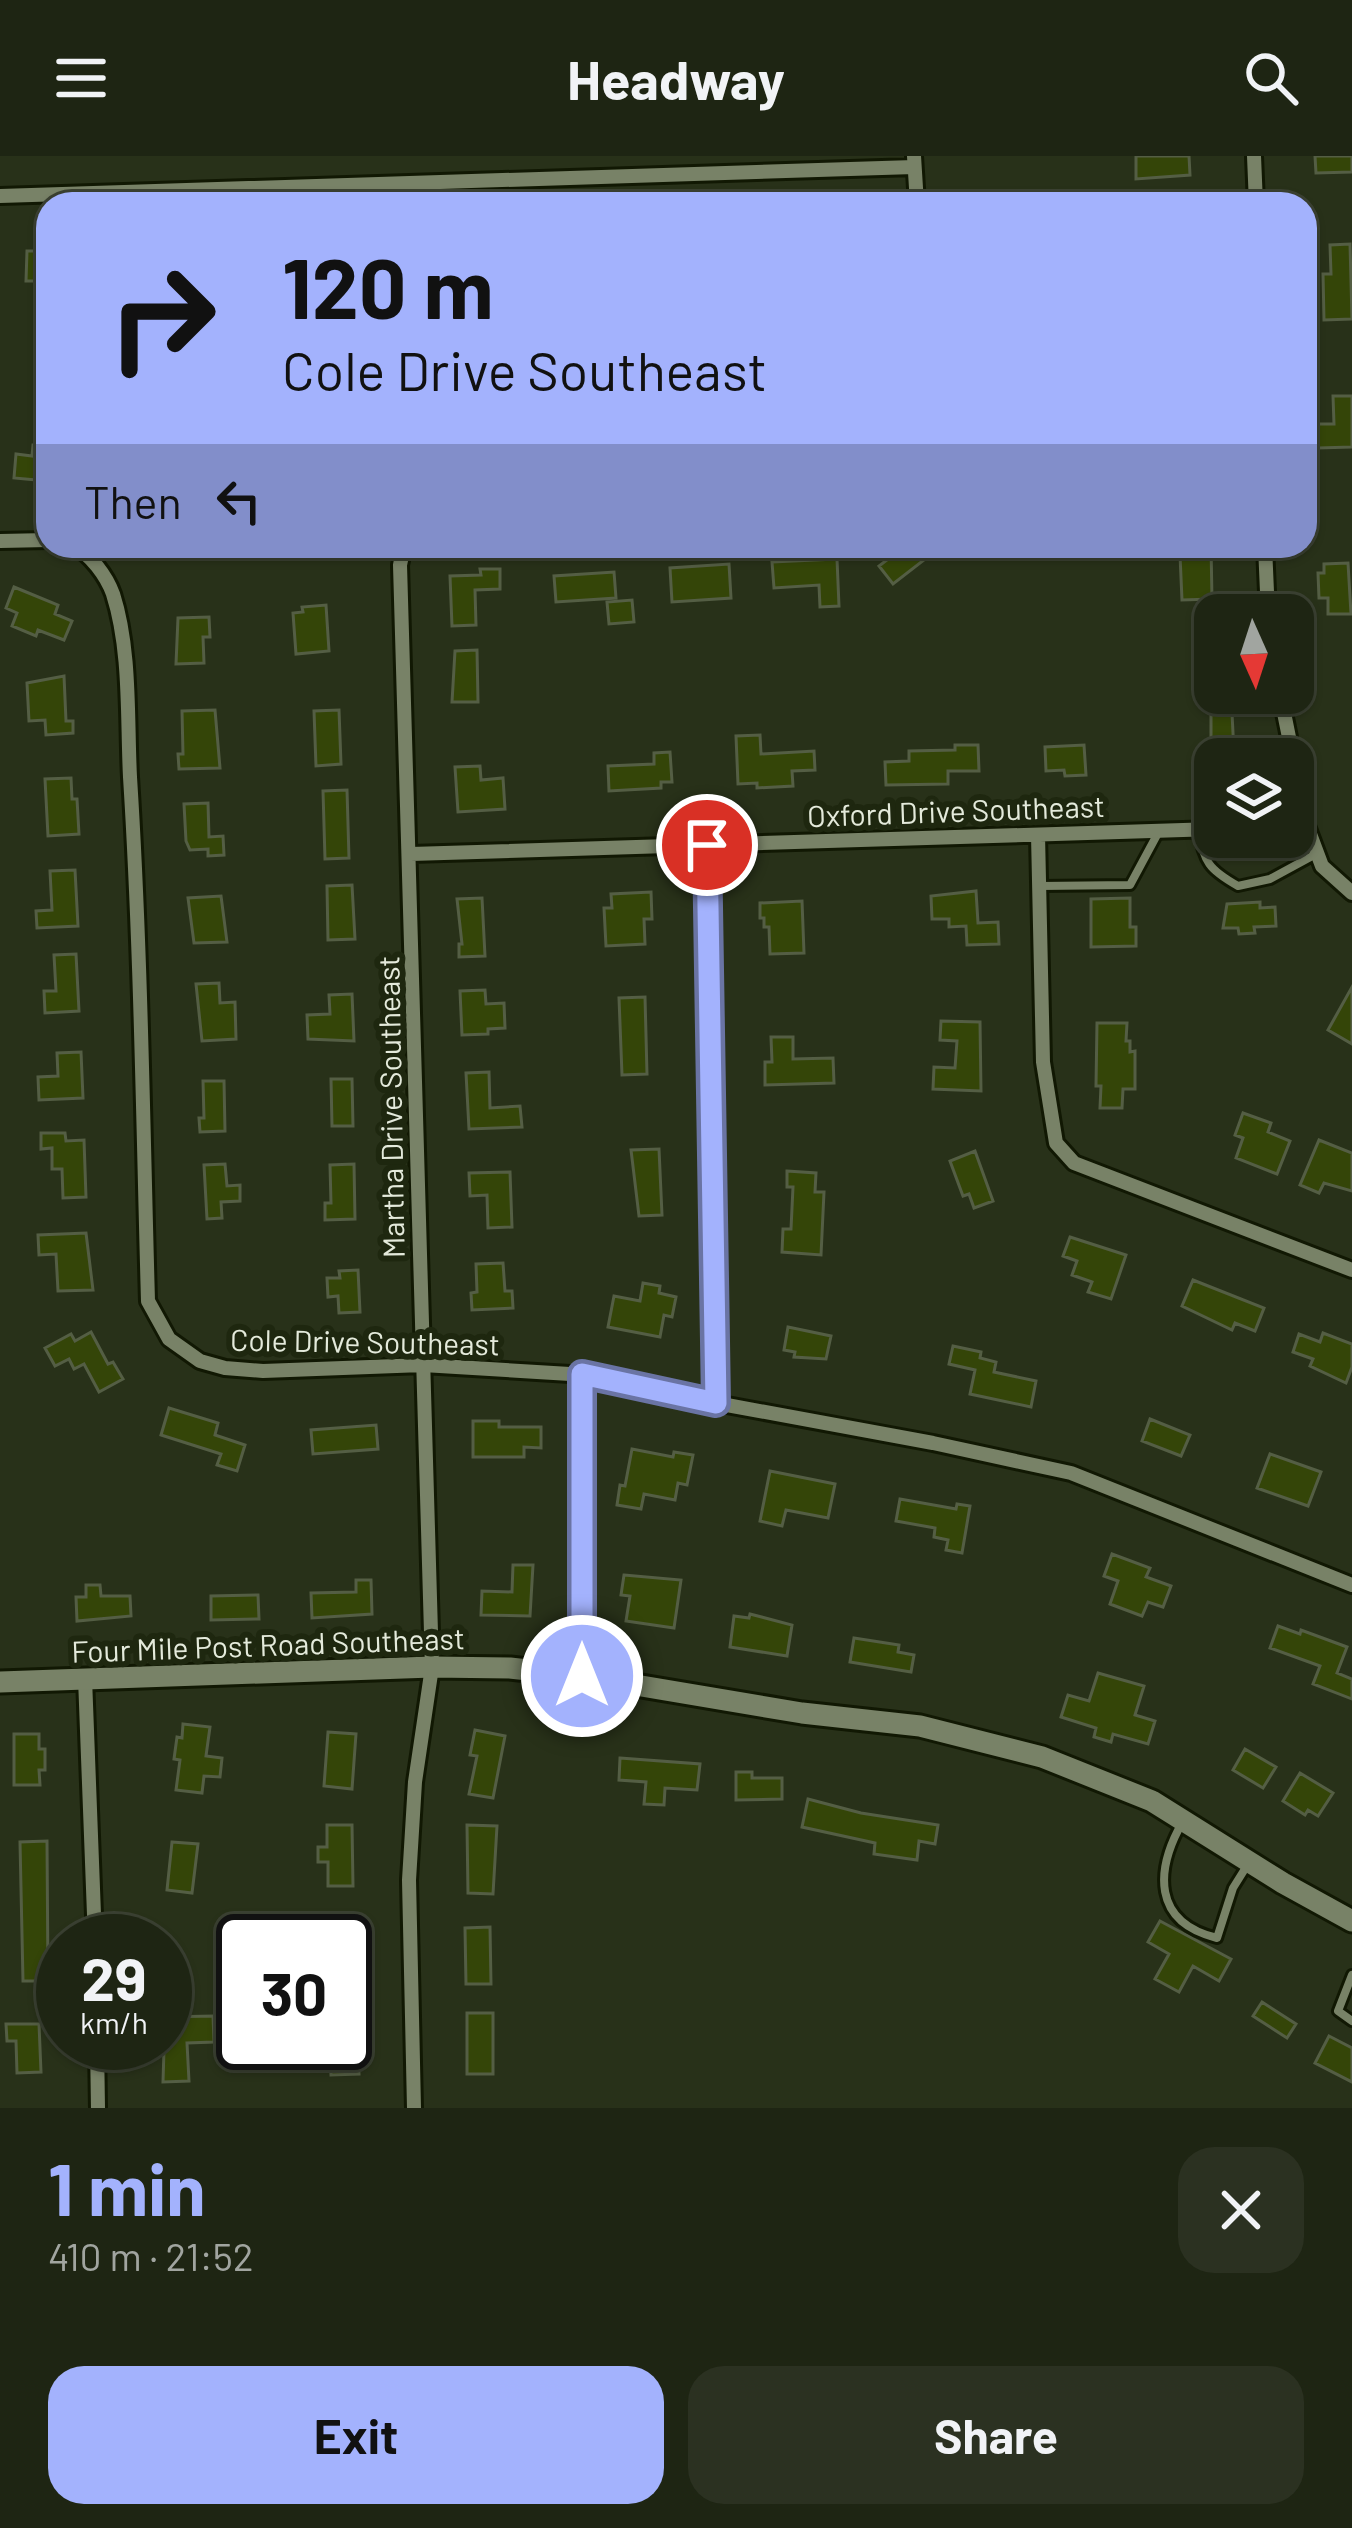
<!DOCTYPE html>
<meta charset="utf-8">
<style>
:root{--surface:#1e2513;--page:#2b3121;--text:#f1f3f6;--muted:#a1a5a0;--line:#3c4233;--accent:#a3b2fd}
body{margin:0;font-family:Barlow,sans-serif;background:var(--page);color:var(--text);height:100vh;display:flex;flex-direction:column;font-size:45px;white-space:nowrap}
*{box-sizing:border-box;margin:0}
p{font-size:39px;color:var(--muted)}
.icon{flex:none;width:66px;height:66px;fill:none;stroke:currentColor;stroke-width:2;stroke-linecap:round;stroke-linejoin:round}
.map{position:relative;height:1952px;overflow:hidden}
.details{display:flex;flex-direction:column;background:var(--surface);flex:1}
.details>*{flex:none}
.banner{position:absolute;left:36px;top:36px;width:1281px;height:366px;border-radius:36px;box-shadow:0 3px 9px #0004,0 0 0 3px var(--line);background:#a3b2fd;color:#111;overflow:hidden}
.needle{width:78px;rotate:177deg}
.tools{position:absolute;left:1194px;top:438px;display:grid;gap:24px}
.tools a{display:grid;place-items:center;width:120px;height:120px;border-radius:24px;background:var(--surface);box-shadow:0 3px 9px #0004,0 0 0 3px var(--line);font-size:60px}
.speed{position:absolute;left:36px;top:1758px;display:flex;gap:24px;font-size:60px;font-weight:700;text-align:center}
.speed>*{display:grid;place-content:center;width:156px;height:156px;border-radius:50%;background:var(--surface);box-shadow:0 3px 9px #0004,0 0 0 3px var(--line);line-height:1}
.speed small{font-size:30px;font-weight:400}
.speed .limit{border:6px solid #111;border-radius:18px;background:#fff;color:#111}
.pin{position:absolute;display:grid;place-items:center;width:102px;height:102px;color:#fff;margin:-51px;border:6px solid #fff;border-radius:50%;box-shadow:0 3px 12px #0007}
.me{position:absolute;width:132px;margin:-66px;rotate:0deg;stroke-linejoin:round;filter:drop-shadow(0 0 9px #0008)}
.turn{display:flex;align-items:center;gap:42px;height:252px;padding:0 48px;font-size:54px}
.turn .icon{width:156px;height:156px;stroke-width:2.5}
.turn b{display:block;font-size:84px;line-height:102px}
.then{display:flex;align-items:center;height:114px;padding:0 48px;background:#0003;gap:24px;font-size:45px}
.round{display:grid;place-items:center;flex:none;width:126px;height:126px;border-radius:36px;background:var(--page)}
.overview{display:flex;align-items:center;justify-content:space-between;height:204px;padding:0 48px}
h1{font-size:72px;font-weight:700;line-height:90px;color:var(--accent)}
.action{display:flex;gap:24px;margin-top:auto;padding:24px 48px}
.action a{flex:1;height:138px;border-radius:36px;background:var(--accent);color:#111;font-size:48px;font-weight:700;line-height:138px;text-align:center}
.action a+a{background:var(--page);color:var(--text)}
header{display:flex;justify-content:space-between;align-items:center;height:156px;padding:0 48px;background:var(--surface);font-size:54px;font-weight:700}
.map>svg:first-child{display:block}
.building{fill:#344508;stroke:#545e44;stroke-width:3}
.lines{fill:none;stroke-linecap:round;stroke-linejoin:round}
.service-casing{stroke:#111803;stroke-width:14}
.minor-casing{stroke:#111803;stroke-width:20}
.secondary-casing{stroke:#111803;stroke-width:27}
.service{stroke:#788267;stroke-width:8}
.minor{stroke:#788267;stroke-width:14}
.secondary{stroke:#788267;stroke-width:21}
.route-casing{stroke:#6a74a4;stroke-width:30}
.route{stroke:#a3b2fd;stroke-width:21}
.labels{text-anchor:middle;dominant-baseline:central;stroke-width:12;stroke-linejoin:round;paint-order:stroke}
.street-label{font-size:30px;fill:#e4eadb;stroke:#1e270f}
</style>
<header><svg class="icon" aria-label="menu" viewBox="0 0 24 24"><path d="M4 6h16M4 12h16M4 18h16"/></svg>Headway<svg class="icon" aria-label="search" viewBox="0 0 24 24"><circle cx="10" cy="10" r="6"/><path d="M15 15l6 6"/></svg></header>
<div class="map">
<svg width="1352" height="1952" viewBox="0 0 1352 1952">
<rect width="100%" height="100%" fill="#283119"/>
<path class="building" d="M 1136,0 L 1189,0 L 1190,19 L 1136,23 Z
M 1315,0 L 1352,0 L 1352,16 L 1316,17 Z
M 1350,88 L 1352,163 L 1324,164 L 1323,118 L 1331,118 L 1330,89 Z
M 27,95 L 48,95 L 48,125 L 26,125 Z
M 1333,240 L 1352,240 L 1352,291 L 1318,292 L 1317,268 L 1334,268 Z
M 33,289 L 48,290 L 48,325 L 14,322 L 16,298 L 32,300 Z
M 905,390 L 942,390 L 893,428 L 879,410 Z
M 1191,390 L 1211,390 L 1212,443 L 1182,444 L 1180,399 L 1191,399 Z
M 837,403 L 839,450 L 820,451 L 819,429 L 774,432 L 772,406 Z
M 1348,407 L 1351,458 L 1328,458 L 1328,442 L 1319,442 L 1318,417 L 1324,417 L 1324,408 Z
M 729,408 L 731,442 L 672,446 L 670,412 Z
M 480,413 L 500,413 L 500,433 L 475,434 L 476,469 L 452,470 L 450,420 L 481,419 Z
M 614,416 L 616,442 L 556,446 L 554,420 Z
M 14,431 L 58,449 L 55,458 L 72,465 L 64,484 L 38,474 L 36,480 L 12,470 L 17,457 L 6,452 Z
M 632,444 L 634,466 L 609,468 L 607,446 Z
M 326,449 L 329,495 L 296,498 L 293,457 L 303,456 L 302,451 Z
M 209,461 L 210,481 L 203,481 L 204,507 L 176,508 L 178,462 Z
M 477,494 L 478,546 L 452,546 L 455,495 Z
M 64,520 L 66,565 L 73,565 L 73,577 L 46,579 L 45,564 L 29,565 L 27,527 Z
M 1211,537 L 1231,537 L 1234,597 L 1211,598 Z
M 215,554 L 220,612 L 179,613 L 178,598 L 183,598 L 182,555 Z
M 339,554 L 341,608 L 316,610 L 314,555 Z
M 760,579 L 761,598 L 814,595 L 815,614 L 792,615 L 793,630 L 757,632 L 757,627 L 738,628 L 736,580 Z
M 955,589 L 978,589 L 979,615 L 948,615 L 948,628 L 886,629 L 885,606 L 909,605 L 909,595 L 955,594 Z
M 1084,589 L 1086,619 L 1065,620 L 1064,614 L 1046,615 L 1045,591 Z
M 670,596 L 672,626 L 661,626 L 661,632 L 609,635 L 608,610 L 654,608 L 654,597 Z
M 480,610 L 481,624 L 503,622 L 505,653 L 458,656 L 455,611 Z
M 71,622 L 72,643 L 77,643 L 79,678 L 48,680 L 45,623 Z
M 347,634 L 349,702 L 325,703 L 323,635 Z
M 208,647 L 209,681 L 223,680 L 224,699 L 208,700 L 208,693 L 190,694 L 186,685 L 184,648 Z
M 75,714 L 78,770 L 37,772 L 36,755 L 52,754 L 50,715 Z
M 352,729 L 355,783 L 328,784 L 327,730 Z
M 976,735 L 978,767 L 998,766 L 999,788 L 967,789 L 966,770 L 949,771 L 949,763 L 932,763 L 931,740 Z
M 651,736 L 652,763 L 644,763 L 645,788 L 606,790 L 604,752 L 612,752 L 611,738 Z
M 221,740 L 227,786 L 194,787 L 188,742 Z
M 482,742 L 485,800 L 459,801 L 459,788 L 462,788 L 457,743 Z
M 1130,742 L 1130,771 L 1136,771 L 1136,790 L 1091,791 L 1091,743 Z
M 802,745 L 804,797 L 770,798 L 769,771 L 764,771 L 764,762 L 760,762 L 760,747 Z
M 1260,746 L 1260,752 L 1275,751 L 1276,770 L 1254,771 L 1255,777 L 1239,778 L 1238,772 L 1223,772 L 1227,748 Z
M 76,798 L 79,855 L 45,857 L 44,835 L 56,835 L 54,799 Z
M 219,827 L 220,847 L 235,846 L 236,883 L 202,885 L 196,828 Z
M 1352,831 L 1352,888 L 1328,874 Z
M 485,834 L 486,848 L 504,847 L 505,872 L 488,873 L 488,878 L 462,879 L 460,835 Z
M 352,838 L 354,885 L 308,883 L 307,859 L 330,858 L 329,839 Z
M 645,841 L 647,918 L 622,919 L 619,842 Z
M 941,865 L 980,866 L 981,935 L 933,933 L 934,911 L 955,912 L 957,885 L 940,884 Z
M 1097,867 L 1127,867 L 1126,885 L 1130,885 L 1130,896 L 1135,895 L 1135,933 L 1123,933 L 1122,952 L 1100,952 L 1101,930 L 1096,930 Z
M 771,881 L 793,881 L 793,903 L 833,902 L 834,927 L 765,929 L 765,906 L 772,906 Z
M 81,896 L 83,942 L 39,944 L 38,921 L 58,920 L 57,897 Z
M 489,916 L 490,952 L 520,950 L 522,971 L 469,973 L 466,917 Z
M 331,923 L 352,923 L 353,970 L 332,970 Z
M 203,925 L 224,925 L 225,975 L 200,976 L 199,962 L 204,962 Z
M 1243,957 L 1271,967 L 1268,976 L 1290,985 L 1277,1018 L 1236,1002 L 1243,982 L 1235,979 Z
M 41,977 L 65,977 L 66,985 L 84,984 L 86,1041 L 63,1042 L 62,1013 L 52,1013 L 52,992 L 41,993 Z
M 1319,984 L 1352,997 L 1352,1035 L 1324,1027 L 1319,1037 L 1300,1029 Z
M 659,993 L 662,1059 L 639,1060 L 631,994 Z
M 975,995 L 993,1045 L 974,1052 L 969,1038 L 963,1040 L 950,1005 Z
M 225,1008 L 227,1030 L 240,1029 L 240,1045 L 221,1046 L 222,1062 L 207,1063 L 204,1009 Z
M 354,1008 L 355,1063 L 325,1064 L 325,1047 L 331,1047 L 330,1009 Z
M 787,1015 L 816,1017 L 815,1036 L 824,1036 L 821,1099 L 782,1096 L 783,1073 L 791,1073 L 793,1031 L 787,1031 Z
M 510,1016 L 512,1071 L 488,1072 L 487,1039 L 470,1040 L 469,1017 Z
M 86,1077 L 93,1134 L 58,1135 L 56,1098 L 39,1099 L 38,1079 Z
M 1070,1081 L 1126,1099 L 1111,1143 L 1088,1136 L 1092,1126 L 1072,1119 L 1077,1105 L 1063,1100 Z
M 503,1107 L 505,1135 L 512,1135 L 513,1152 L 472,1154 L 471,1137 L 477,1136 L 476,1108 Z
M 358,1114 L 360,1156 L 339,1157 L 338,1140 L 328,1141 L 327,1122 L 340,1122 L 339,1115 Z
M 1193,1124 L 1264,1152 L 1255,1175 L 1235,1167 L 1232,1174 L 1182,1150 Z
M 643,1127 L 660,1130 L 659,1137 L 676,1141 L 672,1161 L 664,1159 L 660,1181 L 608,1171 L 614,1140 L 640,1145 Z
M 788,1171 L 831,1180 L 826,1203 L 794,1201 L 795,1196 L 784,1194 Z
M 91,1176 L 108,1208 L 113,1206 L 123,1223 L 99,1236 L 84,1208 L 74,1213 L 69,1203 L 55,1210 L 45,1192 L 71,1178 L 75,1185 Z
M 1323,1177 L 1352,1188 L 1352,1211 L 1346,1227 L 1310,1210 L 1313,1203 L 1293,1196 L 1299,1178 L 1320,1186 Z
M 953,1190 L 981,1196 L 980,1202 L 996,1206 L 994,1216 L 1036,1225 L 1031,1251 L 970,1238 L 975,1214 L 949,1208 Z
M 169,1252 L 218,1267 L 215,1279 L 245,1289 L 237,1315 L 217,1309 L 221,1298 L 161,1279 Z
M 1150,1263 L 1190,1279 L 1181,1300 L 1142,1285 Z
M 473,1265 L 499,1265 L 499,1271 L 541,1271 L 541,1292 L 524,1291 L 524,1301 L 473,1301 Z
M 376,1269 L 378,1293 L 313,1298 L 311,1274 Z
M 632,1293 L 673,1301 L 674,1296 L 693,1299 L 687,1329 L 678,1327 L 675,1344 L 644,1338 L 641,1353 L 617,1349 L 620,1329 L 625,1330 Z
M 1270,1298 L 1321,1316 L 1308,1350 L 1257,1332 Z
M 770,1315 L 835,1328 L 828,1362 L 786,1354 L 782,1370 L 760,1365 Z
M 900,1343 L 956,1353 L 957,1348 L 970,1350 L 962,1397 L 946,1394 L 948,1384 L 934,1381 L 935,1372 L 896,1365 Z
M 1112,1398 L 1150,1412 L 1146,1421 L 1171,1430 L 1163,1451 L 1148,1446 L 1142,1460 L 1110,1448 L 1118,1425 L 1104,1420 Z
M 513,1409 L 533,1409 L 530,1460 L 481,1459 L 482,1435 L 512,1436 Z
M 624,1419 L 681,1424 L 674,1472 L 626,1465 L 630,1440 L 621,1439 Z
M 356,1424 L 371,1424 L 372,1458 L 312,1462 L 311,1437 L 356,1436 Z
M 86,1429 L 100,1429 L 101,1440 L 130,1440 L 131,1460 L 77,1465 L 76,1441 L 86,1441 Z
M 258,1439 L 259,1463 L 211,1464 L 211,1440 Z
M 750,1458 L 792,1469 L 787,1500 L 730,1491 L 734,1460 L 749,1462 Z
M 1278,1470 L 1300,1478 L 1301,1474 L 1347,1491 L 1337,1517 L 1352,1523 L 1352,1543 L 1313,1528 L 1320,1510 L 1270,1492 Z
M 854,1482 L 899,1489 L 898,1496 L 914,1499 L 911,1516 L 850,1506 Z
M 1098,1517 L 1144,1530 L 1135,1559 L 1155,1565 L 1148,1588 L 1113,1578 L 1111,1586 L 1094,1581 L 1096,1572 L 1061,1561 L 1068,1539 L 1089,1545 Z
M 183,1568 L 210,1571 L 206,1600 L 222,1602 L 220,1621 L 204,1620 L 202,1637 L 176,1634 L 180,1604 L 174,1603 L 177,1581 L 182,1582 Z
M 475,1574 L 505,1580 L 493,1642 L 469,1638 L 477,1600 L 470,1599 Z
M 328,1576 L 356,1578 L 352,1633 L 324,1630 Z
M 14,1578 L 39,1578 L 39,1593 L 45,1593 L 45,1614 L 39,1614 L 40,1629 L 14,1629 Z
M 1245,1593 L 1276,1611 L 1263,1632 L 1233,1614 Z
M 620,1602 L 700,1608 L 697,1634 L 665,1632 L 664,1649 L 644,1648 L 646,1626 L 619,1624 Z
M 736,1616 L 752,1616 L 752,1622 L 782,1622 L 782,1643 L 736,1644 Z
M 1300,1617 L 1333,1637 L 1318,1660 L 1308,1654 L 1305,1659 L 1283,1645 Z
M 808,1643 L 861,1657 L 938,1669 L 935,1688 L 919,1685 L 917,1704 L 874,1698 L 875,1687 L 802,1671 Z
M 327,1669 L 352,1669 L 353,1730 L 328,1730 L 328,1706 L 318,1706 L 318,1691 L 327,1691 Z
M 467,1669 L 497,1670 L 493,1738 L 468,1737 Z
M 47,1685 L 48,1825 L 23,1825 L 20,1686 Z
M 172,1686 L 198,1688 L 192,1737 L 167,1734 Z
M 1160,1765 L 1231,1803 L 1219,1825 L 1193,1810 L 1179,1836 L 1155,1823 L 1169,1798 L 1148,1786 Z
M 356,1766 L 356,1785 L 326,1785 L 325,1767 Z
M 490,1771 L 491,1828 L 466,1828 L 465,1772 Z
M 186,1809 L 187,1830 L 165,1831 L 165,1810 Z
M 1262,1846 L 1296,1868 L 1287,1882 L 1253,1860 Z
M 467,1857 L 493,1857 L 493,1918 L 467,1918 Z
M 345,1858 L 356,1858 L 359,1918 L 331,1919 L 330,1887 L 345,1887 Z
M 213,1860 L 214,1886 L 187,1887 L 189,1925 L 163,1926 L 165,1861 Z
M 6,1868 L 39,1868 L 41,1916 L 17,1917 L 16,1885 L 7,1885 Z
M 1329,1880 L 1352,1892 L 1352,1926 L 1315,1907 Z"/>
<g class="lines">
<g class="service-casing">
<path id="service" d="M 1198,674 C 1205,707 1208,713 1238,730 L 1270,723 L 1316,698
M 1040,730 L 1130,729 L 1158,677
M 1183,1665 C 1155,1714 1152,1766 1217,1782 L 1233,1732 L 1248,1708
M 1352,1819 L 1338,1855 L 1352,1865"/>
</g>
<g class="minor-casing">
<path id="minor" d="M 914,0 L 917,48
M 1254,0 L 1256,48
M 0,40 L 914,11
M 0,385 L 48,384
M 73,390 C 90,397 107,421 113,438 C 131,494 127,563 130,621 C 141,795 143,970 148,1145 L 169,1183 L 200,1205 L 225,1212 L 263,1215 L 423,1209 L 603,1220 L 716,1247 L 933,1287 L 1071,1317 L 1352,1429
M 404,390 L 400,409 L 432,1511 L 415,1626 L 409,1724 L 414,1952
M 1265,390 L 1268,459
M 1280,537 L 1307,670 L 1322,710 L 1352,737
M 1038,679 L 1043,906 L 1056,987 L 1074,1007 L 1352,1114
M 707,689 L 716,1247
M 411,698 L 1215,673
M 582,1218 L 582,1520
M 85,1522 L 95,1785
M 97,1887 L 98,1952"/>
</g>
<g class="secondary-casing">
<path id="secondary" d="M 0,1526 L 432,1511 L 510,1512 L 582,1520 L 802,1557 L 920,1570 L 1042,1601 L 1152,1645 L 1283,1727 L 1352,1765"/>
</g>
<use href="#service" class="service"/>
<use href="#minor" class="minor"/>
<use href="#secondary" class="secondary"/>
</g>
<g class="lines">
<g class="route-casing">
<path id="route" d="M 582,1520 L 582,1218 L 716,1247 L 707,689"/>
</g>
<use href="#route" class="route"/>
</g>
<g class="labels">
<g class="street-label">
<text transform="translate(956 654) rotate(-2)">Oxford Drive Southeast</text>
<text transform="translate(390 951) rotate(-91)">Martha Drive Southeast</text>
<text transform="translate(365 1185) rotate(1)">Cole Drive Southeast</text>
<text transform="translate(268 1488) rotate(-2)">Four Mile Post Road Southeast</text>
</g>
</g>
</svg>
<div class="tools">
<a><svg class="needle" viewBox="-14 -14 28 28"><path d="M0-13l5 13h-10z" fill="#e53935"/><path d="M0 13l5-13h-10z" fill="#a1a5a0"/></svg></a>
<a><svg class="icon" aria-label="layers" viewBox="0 0 24 24"><path d="M12 4l9 5-9 5-9-5zM3 14l9 5 9-5"/></svg></a>
</div>
<div class="speed"><div>29<small>km/h</small></div><div class="limit">30</div></div>
<div class="pin" style="left:707px;top:689px;background:#d93025"><svg class="icon" aria-label="arrive" viewBox="0 0 24 24"><path d="M6 21V4h12l-3 4 3 4H6"/></svg></div>
<svg class="me" style="left:582px;top:1520px" viewBox="-20 -20 40 40"><circle r="17" fill="#a3b2fd" stroke="#fff" stroke-width="3"/><path d="M0-11L8 9 0 5-8 9z" fill="#fff"/></svg>
<div class="banner">
<div class="turn"><svg class="icon" aria-label="right" viewBox="0 0 24 24"><path d="M7 20v-9h11M14 6l5 5-5 5"/></svg><div><b>120 m</b>Cole Drive Southeast</div></div>
<div class="then">Then<svg class="icon" aria-label="left" viewBox="0 0 24 24"><path d="M17 20v-9H6M10 6l-5 5 5 5"/></svg></div>
</div>
</div>
<section class="details">
<div class="overview"><div><h1>1 min</h1><p>410 m · 21:52</p></div><a class="round"><svg class="icon" aria-label="close" viewBox="0 0 24 24"><path d="M6 6l12 12M18 6L6 18"/></svg></a></div>
<div class="action"><a>Exit</a><a>Share</a></div>
</section>
